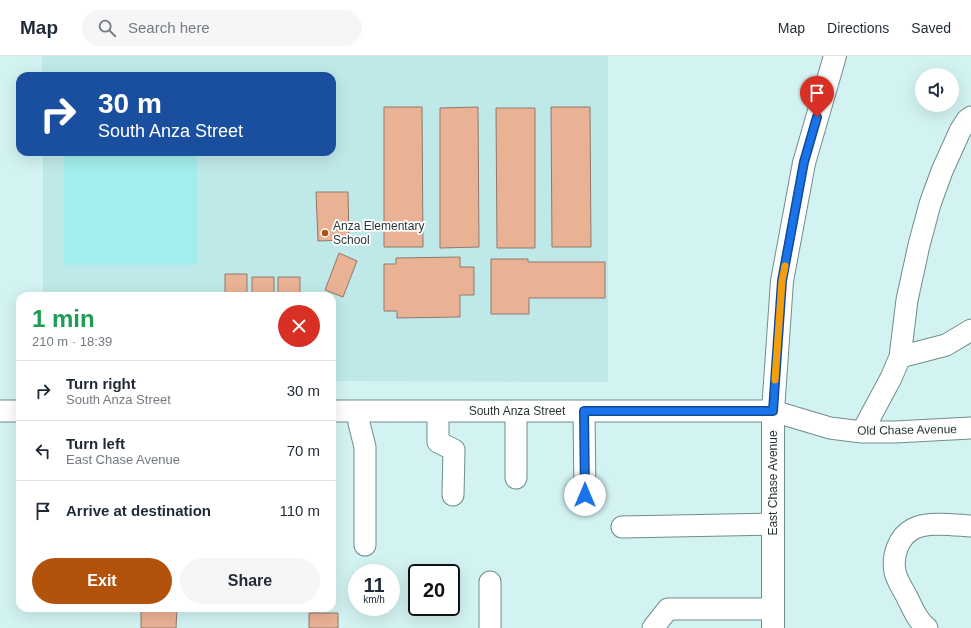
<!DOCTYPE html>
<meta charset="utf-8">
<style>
:root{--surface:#fff;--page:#f6f6f7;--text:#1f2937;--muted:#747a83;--line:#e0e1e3;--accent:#b2520b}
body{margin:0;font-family:Arial,sans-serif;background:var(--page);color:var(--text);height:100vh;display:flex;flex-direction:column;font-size:15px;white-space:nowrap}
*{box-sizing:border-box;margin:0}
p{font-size:13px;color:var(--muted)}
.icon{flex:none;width:22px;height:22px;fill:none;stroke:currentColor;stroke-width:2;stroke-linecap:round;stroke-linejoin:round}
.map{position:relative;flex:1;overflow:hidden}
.drawer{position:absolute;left:16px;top:236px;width:320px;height:320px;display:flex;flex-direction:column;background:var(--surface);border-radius:12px;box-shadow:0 4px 16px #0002}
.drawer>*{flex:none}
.hud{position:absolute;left:16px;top:16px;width:320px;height:84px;border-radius:12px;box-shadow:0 4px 16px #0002;background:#1a4fa0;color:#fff;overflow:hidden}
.tools{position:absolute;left:915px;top:12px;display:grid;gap:8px}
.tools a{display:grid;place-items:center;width:44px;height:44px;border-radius:50%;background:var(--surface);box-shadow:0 4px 16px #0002;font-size:20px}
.speed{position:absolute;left:348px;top:508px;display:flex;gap:8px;font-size:20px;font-weight:700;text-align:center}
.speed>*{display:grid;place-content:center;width:52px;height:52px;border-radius:50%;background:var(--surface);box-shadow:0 4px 16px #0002;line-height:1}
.speed small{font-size:10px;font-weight:400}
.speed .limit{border:2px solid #111;border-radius:6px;background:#fff;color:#111}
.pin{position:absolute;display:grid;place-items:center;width:34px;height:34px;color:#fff;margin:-41px -17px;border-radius:50% 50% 50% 0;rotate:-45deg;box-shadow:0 0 4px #0007}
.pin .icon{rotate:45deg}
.me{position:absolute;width:44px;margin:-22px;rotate:0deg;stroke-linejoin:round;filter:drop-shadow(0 0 3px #0008)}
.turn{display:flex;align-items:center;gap:14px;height:84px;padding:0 16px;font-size:18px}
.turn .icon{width:52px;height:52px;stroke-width:2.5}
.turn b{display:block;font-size:28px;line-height:34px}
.round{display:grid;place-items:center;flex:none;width:42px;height:42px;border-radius:21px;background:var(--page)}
.headline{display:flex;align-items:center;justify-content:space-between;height:68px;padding:0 16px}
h1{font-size:24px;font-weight:600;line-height:30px;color:#1e9e55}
.button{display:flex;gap:8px;margin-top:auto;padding:8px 16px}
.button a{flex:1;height:46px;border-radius:24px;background:var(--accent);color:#fff;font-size:16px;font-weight:600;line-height:46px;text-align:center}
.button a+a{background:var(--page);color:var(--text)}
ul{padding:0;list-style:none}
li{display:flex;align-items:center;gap:12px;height:60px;padding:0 16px;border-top:1px solid var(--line)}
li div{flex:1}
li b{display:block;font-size:15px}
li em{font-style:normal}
header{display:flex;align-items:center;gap:24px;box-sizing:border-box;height:56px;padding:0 20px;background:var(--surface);border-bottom:1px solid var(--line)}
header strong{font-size:19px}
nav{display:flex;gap:22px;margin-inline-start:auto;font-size:14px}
.search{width:280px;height:36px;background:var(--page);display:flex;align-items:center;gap:10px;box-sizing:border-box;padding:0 14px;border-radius:22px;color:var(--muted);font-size:15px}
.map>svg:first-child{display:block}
.built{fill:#bfe9e8}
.green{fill:#a2eeec}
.building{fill:#eab294;stroke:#8f786c}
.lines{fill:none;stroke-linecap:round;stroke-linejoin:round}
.minor-casing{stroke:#6f8d8c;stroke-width:23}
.major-casing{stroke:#6f8d8c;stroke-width:24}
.minor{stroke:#fff;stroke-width:21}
.major{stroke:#fff;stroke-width:22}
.route-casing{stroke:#114b97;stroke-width:10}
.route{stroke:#1a73e8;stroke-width:7}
.slow{stroke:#f59e0b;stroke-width:7}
.poi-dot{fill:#b2520b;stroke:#fff;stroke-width:1.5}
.labels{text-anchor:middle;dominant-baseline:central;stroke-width:3.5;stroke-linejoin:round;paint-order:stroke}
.poi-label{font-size:12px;fill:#293535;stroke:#fff;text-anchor:start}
.street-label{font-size:12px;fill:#293535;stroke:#fff}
</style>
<header>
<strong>Map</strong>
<div class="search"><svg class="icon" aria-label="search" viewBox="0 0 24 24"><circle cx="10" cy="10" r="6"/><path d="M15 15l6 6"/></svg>Search here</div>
<nav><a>Map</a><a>Directions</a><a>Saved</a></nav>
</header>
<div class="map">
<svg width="971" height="572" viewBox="0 0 971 572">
<rect width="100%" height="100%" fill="#d2f3f2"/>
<path class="built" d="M 42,0 L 608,0 L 608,326 L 332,325 L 332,240 L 43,240 L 43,96 L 332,96 L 332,20 L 42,20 Z"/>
<path class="green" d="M 64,96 L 197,96 L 197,209 L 64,209 Z"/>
<path class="building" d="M 384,51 L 422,51 L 423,191 L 384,191 Z
M 478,51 L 479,191 L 440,192 L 440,52 Z
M 551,51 L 590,51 L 591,191 L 552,191 Z
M 496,52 L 535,52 L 535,192 L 497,192 Z
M 316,136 L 348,136 L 349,184 L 318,185 Z
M 339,197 L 357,205 L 343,241 L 325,234 Z
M 460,201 L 460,211 L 474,211 L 474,239 L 460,239 L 460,261 L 397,262 L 397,255 L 384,255 L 384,208 L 396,208 L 396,202 Z
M 491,203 L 528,203 L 528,206 L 605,206 L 605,242 L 529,242 L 529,258 L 491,258 Z
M 225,218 L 247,218 L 247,240 L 225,240 Z
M 252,221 L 274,221 L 274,240 L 252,240 Z
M 278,221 L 300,221 L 300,240 L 278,240 Z
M 141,552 L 177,552 L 176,572 L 141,572 Z
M 309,557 L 338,557 L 338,572 L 309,572 Z"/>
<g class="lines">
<g class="minor-casing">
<path id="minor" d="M 900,301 L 946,289 L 971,274
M 0,355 L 20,355
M 332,355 L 773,355 L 830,372 L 862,376 L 895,376 L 971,372
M 359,355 L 359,367 L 365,391 L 365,489
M 438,355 L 438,386 L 454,394 L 453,439
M 516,355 L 516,422
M 584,355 L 585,439
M 862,376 L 891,322 L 900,301 L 907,244 L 919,189 L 930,148 L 942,115 L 960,75 L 967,64 L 971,61
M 622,471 L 773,468
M 490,572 L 490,526
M 653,572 L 668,553 L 773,553
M 927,572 C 917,564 913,553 907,541 C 903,533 897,525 895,516 C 892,500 898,481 913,473 C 927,465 954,469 971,470"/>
</g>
<g class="major-casing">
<path id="major" d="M 773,572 L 773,355 L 782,225 L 804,107 L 835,0"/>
</g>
<use href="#minor" class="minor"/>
<use href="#major" class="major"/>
</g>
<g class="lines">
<g class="route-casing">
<path id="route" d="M 585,439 L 584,355 L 773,355 L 782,225 L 804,106 L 817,61"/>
</g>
<use href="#route" class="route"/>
<path class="slow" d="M 775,324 L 782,225 L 785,210"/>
</g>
<circle class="poi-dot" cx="325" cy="177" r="4"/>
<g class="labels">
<g class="poi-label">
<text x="333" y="170">Anza Elementary<tspan x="333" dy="14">School</tspan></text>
</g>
<g class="street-label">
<text x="517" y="355">South Anza Street</text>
<text transform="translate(907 374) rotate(-1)">Old Chase Avenue</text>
<text transform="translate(773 427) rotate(-90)">East Chase Avenue</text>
</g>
</g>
</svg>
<div class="tools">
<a><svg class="icon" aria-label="sound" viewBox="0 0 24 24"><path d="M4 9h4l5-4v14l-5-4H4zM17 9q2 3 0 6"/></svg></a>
</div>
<div class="speed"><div>11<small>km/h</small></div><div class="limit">20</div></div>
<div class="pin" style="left:817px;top:61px;background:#d93025"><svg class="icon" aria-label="arrive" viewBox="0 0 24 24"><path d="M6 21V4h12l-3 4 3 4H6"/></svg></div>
<svg class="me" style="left:585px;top:439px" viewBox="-20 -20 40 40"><circle r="19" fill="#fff"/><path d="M0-13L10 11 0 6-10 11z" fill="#1a73e8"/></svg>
<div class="hud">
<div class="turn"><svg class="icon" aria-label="right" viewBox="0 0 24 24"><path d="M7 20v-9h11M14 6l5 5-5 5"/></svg><div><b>30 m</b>South Anza Street</div></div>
</div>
<section class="drawer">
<div class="headline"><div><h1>1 min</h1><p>210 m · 18:39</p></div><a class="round" style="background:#d93025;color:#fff"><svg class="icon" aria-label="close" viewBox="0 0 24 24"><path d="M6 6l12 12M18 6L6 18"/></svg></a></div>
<ul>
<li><svg class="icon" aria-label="right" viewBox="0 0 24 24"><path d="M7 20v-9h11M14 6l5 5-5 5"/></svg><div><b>Turn right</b><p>South Anza Street</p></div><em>30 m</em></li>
<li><svg class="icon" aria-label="left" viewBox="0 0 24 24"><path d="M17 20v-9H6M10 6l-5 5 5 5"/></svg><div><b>Turn left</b><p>East Chase Avenue</p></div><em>70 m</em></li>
<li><svg class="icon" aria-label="arrive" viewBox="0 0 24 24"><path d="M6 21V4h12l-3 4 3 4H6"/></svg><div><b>Arrive at destination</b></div><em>110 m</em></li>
</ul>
<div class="button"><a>Exit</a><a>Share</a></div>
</section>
</div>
